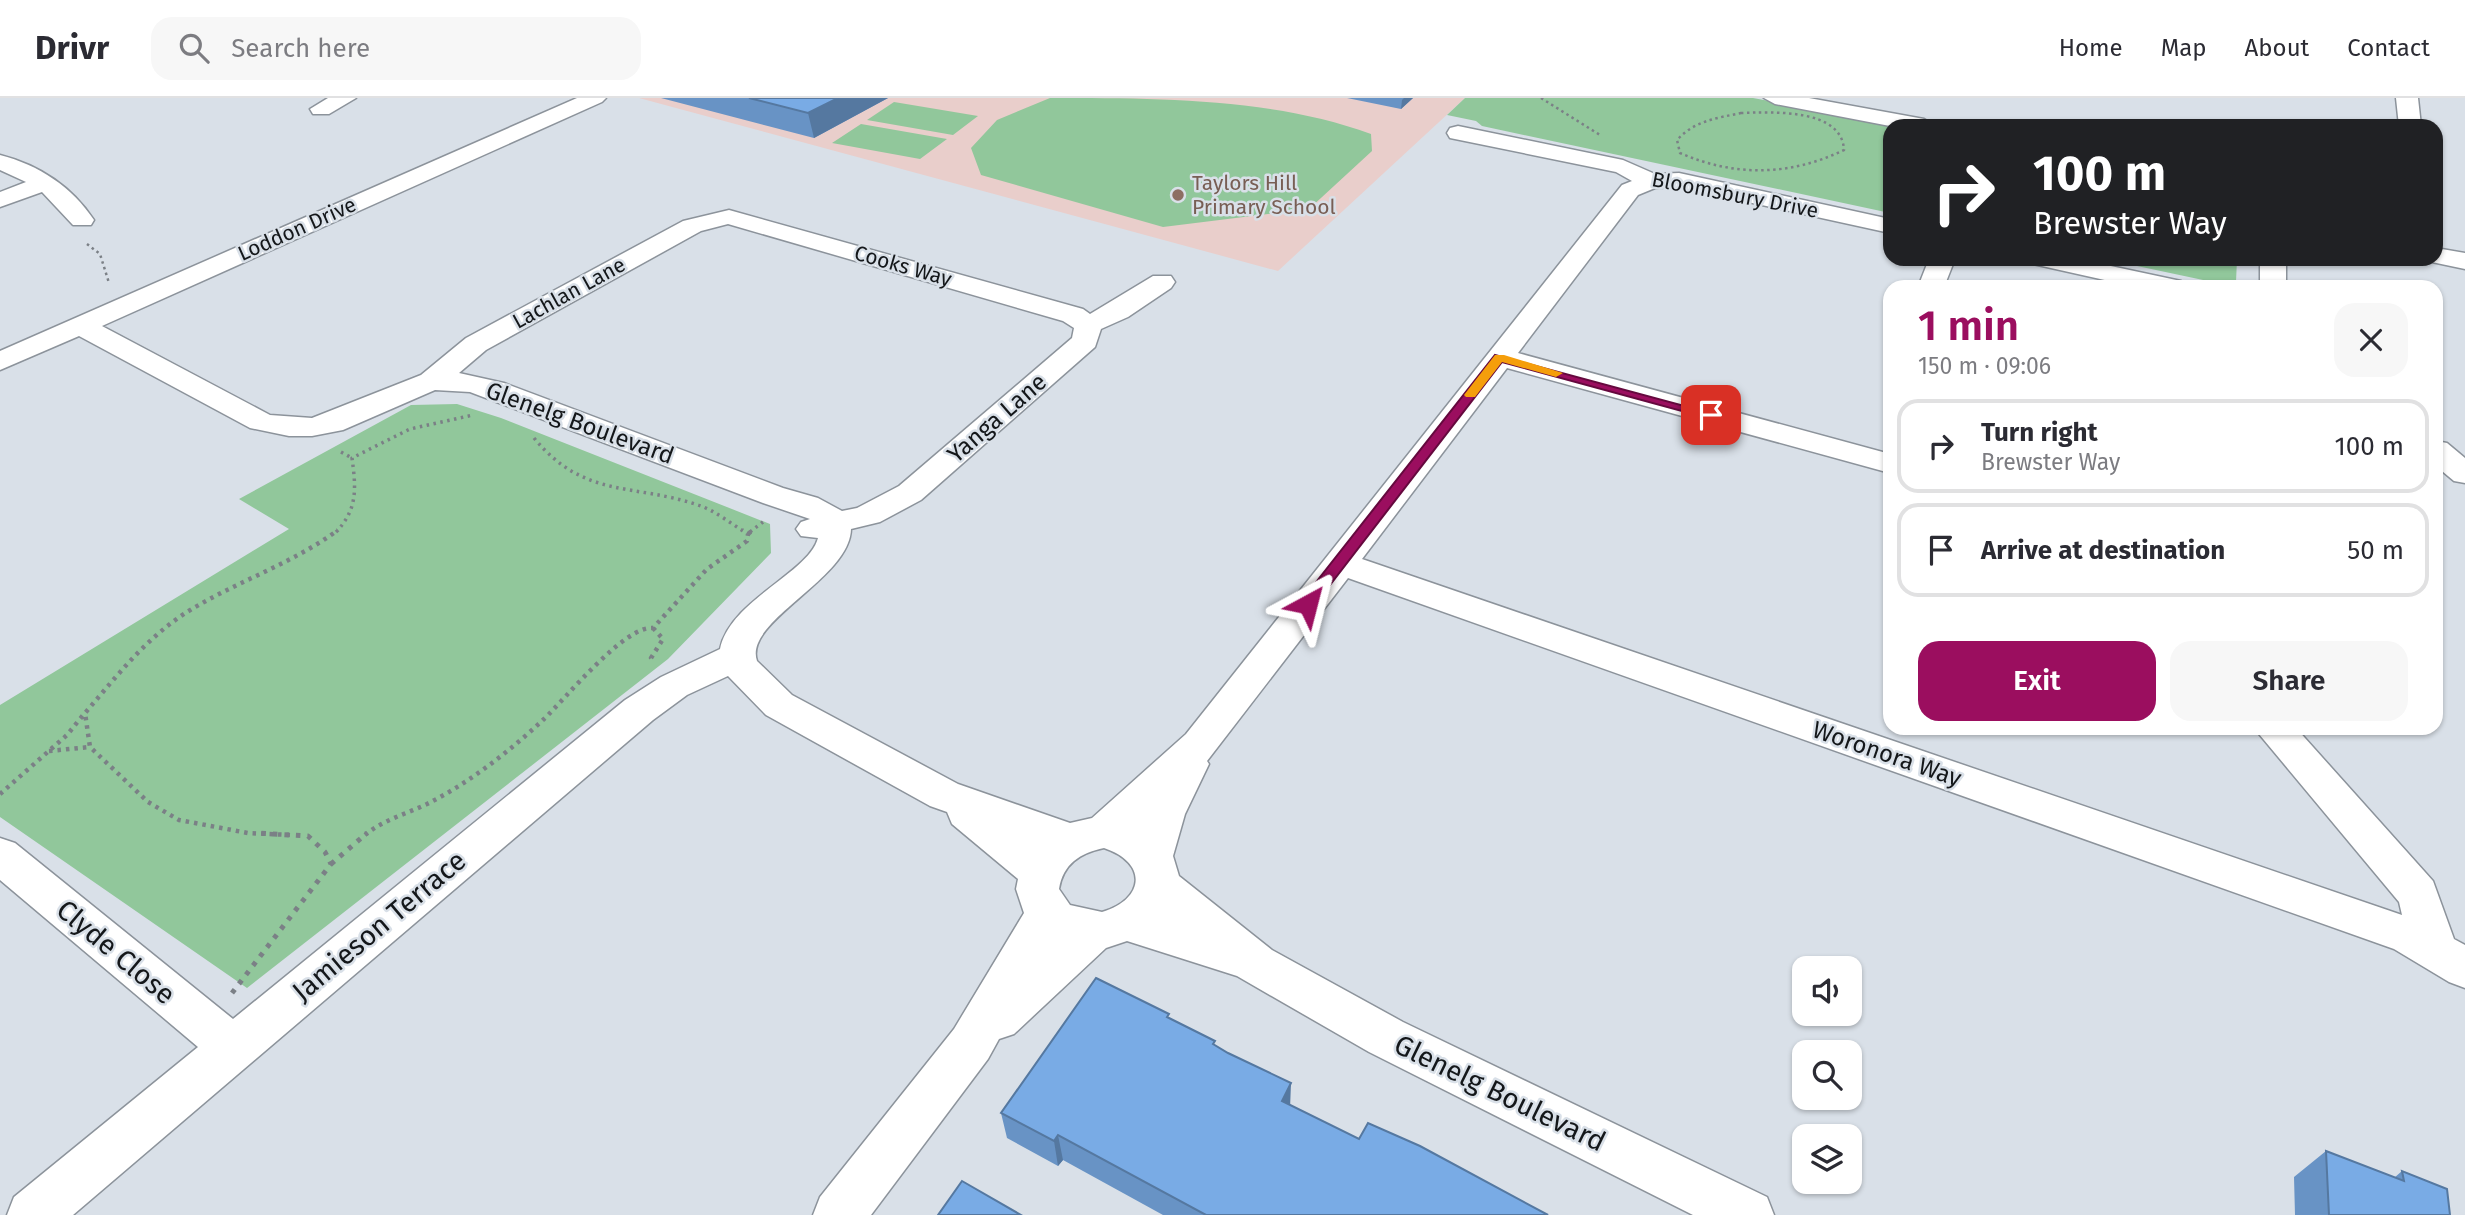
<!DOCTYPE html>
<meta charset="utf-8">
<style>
:root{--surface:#fff;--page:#f7f7f7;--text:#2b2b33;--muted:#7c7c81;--line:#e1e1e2;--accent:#9b0e5f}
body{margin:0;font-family:"Fira Sans",sans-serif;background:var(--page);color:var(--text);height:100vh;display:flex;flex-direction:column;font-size:26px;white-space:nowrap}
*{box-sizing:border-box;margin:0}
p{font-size:23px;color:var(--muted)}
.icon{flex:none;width:38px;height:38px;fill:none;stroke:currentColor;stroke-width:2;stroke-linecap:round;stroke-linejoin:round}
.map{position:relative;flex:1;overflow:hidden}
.side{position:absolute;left:1883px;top:182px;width:560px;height:455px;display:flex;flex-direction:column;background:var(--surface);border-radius:21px;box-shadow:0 2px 5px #0004}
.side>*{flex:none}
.banner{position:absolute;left:1883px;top:21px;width:560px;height:147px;border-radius:21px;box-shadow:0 2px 5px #0004;background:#202124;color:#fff;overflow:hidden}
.controls{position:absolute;left:1792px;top:858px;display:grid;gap:14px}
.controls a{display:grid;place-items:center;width:70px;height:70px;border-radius:14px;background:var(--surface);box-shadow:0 2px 5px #0004;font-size:35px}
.pin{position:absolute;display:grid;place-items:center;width:60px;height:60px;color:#fff;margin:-30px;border-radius:14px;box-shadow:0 4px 10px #0006}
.me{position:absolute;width:77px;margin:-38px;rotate:38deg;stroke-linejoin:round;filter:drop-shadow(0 0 5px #0008)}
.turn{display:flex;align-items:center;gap:24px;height:147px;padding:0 35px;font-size:32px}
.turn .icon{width:91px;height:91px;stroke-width:2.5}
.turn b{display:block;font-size:49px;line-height:60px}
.round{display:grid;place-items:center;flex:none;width:74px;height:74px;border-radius:21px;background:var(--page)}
.headline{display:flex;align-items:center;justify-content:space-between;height:119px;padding:0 35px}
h1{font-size:42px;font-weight:600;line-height:52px;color:var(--accent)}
.cta{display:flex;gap:14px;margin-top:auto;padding:14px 35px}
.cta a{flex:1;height:80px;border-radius:21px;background:var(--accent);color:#fff;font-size:28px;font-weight:600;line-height:80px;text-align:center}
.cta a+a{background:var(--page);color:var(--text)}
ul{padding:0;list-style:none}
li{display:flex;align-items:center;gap:21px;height:94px;margin:0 14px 10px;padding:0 21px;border:4px solid var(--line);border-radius:21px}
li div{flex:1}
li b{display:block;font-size:26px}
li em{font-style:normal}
header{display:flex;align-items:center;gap:42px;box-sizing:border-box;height:98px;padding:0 35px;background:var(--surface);border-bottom:2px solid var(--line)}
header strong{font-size:33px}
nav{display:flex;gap:38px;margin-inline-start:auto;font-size:24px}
.search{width:490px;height:63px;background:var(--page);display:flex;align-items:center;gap:18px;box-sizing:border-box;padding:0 24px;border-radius:21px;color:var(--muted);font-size:26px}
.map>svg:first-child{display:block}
.education{fill:#e9cecb}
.green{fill:#91c79b}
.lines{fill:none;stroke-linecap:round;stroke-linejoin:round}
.minor-casing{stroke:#8c939b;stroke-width:3}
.path-far3{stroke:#7b8086;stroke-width:2.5;stroke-dasharray:2.5 3.5;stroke-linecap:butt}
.path-far2{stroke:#7b8086;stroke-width:3.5;stroke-dasharray:2.5 4.5;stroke-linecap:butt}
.path-far1{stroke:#7b8086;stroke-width:4.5;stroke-dasharray:3.5 5;stroke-linecap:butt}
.path{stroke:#7b8086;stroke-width:5;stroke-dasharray:4.5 7;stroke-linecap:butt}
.minor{fill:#fff;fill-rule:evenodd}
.wall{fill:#6893c5}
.shaded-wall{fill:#5578a0}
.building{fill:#79abe5;stroke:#5578a0;stroke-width:2}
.route{fill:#9b0e5f;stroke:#65093e;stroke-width:2}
.slow{fill:#f59e0b}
.education-dot{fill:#8d6e63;stroke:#d9e0e8;stroke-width:2.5}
.labels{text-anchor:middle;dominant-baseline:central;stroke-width:5;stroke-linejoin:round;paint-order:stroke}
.far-education-label{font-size:21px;fill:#785e54;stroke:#d9e0e8;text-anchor:start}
.far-street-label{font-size:21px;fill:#14171a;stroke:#d9e0e8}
.street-label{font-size:24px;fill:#14171a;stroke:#d9e0e8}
.near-street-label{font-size:28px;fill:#14171a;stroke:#d9e0e8}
</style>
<header>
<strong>Drivr</strong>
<div class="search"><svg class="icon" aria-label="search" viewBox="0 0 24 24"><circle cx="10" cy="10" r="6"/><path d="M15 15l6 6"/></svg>Search here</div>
<nav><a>Home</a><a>Map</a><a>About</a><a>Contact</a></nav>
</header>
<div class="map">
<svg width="2465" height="1117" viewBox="0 0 2465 1117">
<rect width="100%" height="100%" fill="#d9e0e8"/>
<path class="education" d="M 639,0 L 1465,0 L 1278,173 Z"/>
<path class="green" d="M 1050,0 C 1156,0 1273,0 1371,36 L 1372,53 L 1309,111 L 1163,129 L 981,77 L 971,50 L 997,22 Z
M 1465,0 L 1753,0 L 1903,28 L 1890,28 L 1890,115 L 1482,28 L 1476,23 L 1447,17 Z
M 894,4 L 978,18 L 953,37 L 867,22 Z
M 861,26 L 947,41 L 920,61 L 832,45 Z
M 2104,161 L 2237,161 L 2236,184 L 2222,186 Z
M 457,306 L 501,320 L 770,426 L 771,455 L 668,561 L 247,890 L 0,719 L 0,607 L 289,431 L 239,401 L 411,307 Z"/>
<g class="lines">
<g class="minor-casing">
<path id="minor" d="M 328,0 L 356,0 L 329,16 L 313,16 L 310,11 Z
M 577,0 L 606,0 L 602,4 L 102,228 L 270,317 L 312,320 L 421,277 L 466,240 L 683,123 L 729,112 L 1083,211 L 1090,216 L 1153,178 L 1171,178 L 1175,184 L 1171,190 L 1128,219 L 1101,231 L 1095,249 L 921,402 L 880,424 L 851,431 C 850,481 743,523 757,563 L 792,597 L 958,686 L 1070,725 L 1092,720 L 1186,636 L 1622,87 L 1632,83 L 1616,74 L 1450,40 L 1447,35 L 1450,30 L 1458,28 L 1623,62 L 1655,76 L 1679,75 L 1890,121 L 1890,135 L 1679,89 L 1655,90 L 1638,97 L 1518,255 L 1890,356 L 1890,375 L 1507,270 L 1362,461 L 2402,817 L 2399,804 L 2254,630 L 2296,630 L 2433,783 L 2454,841 L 2465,847 L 2465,890 L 2449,884 L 2394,851 L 1348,480 L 1207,663 L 1209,666 L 1185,716 L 1173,758 L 1179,778 L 1272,852 L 1403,924 L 1767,1099 L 1774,1117 L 1693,1117 L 1369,954 L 1237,878 L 1127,843 L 1106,850 L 1014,936 L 999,941 L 988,961 L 871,1117 L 813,1117 L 820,1099 L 954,931 L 1024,815 L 1016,791 L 1018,781 L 952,726 L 947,714 L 930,708 L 766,617 L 728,578 L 687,597 L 653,622 L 73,1117 L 7,1117 L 14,1099 L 198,949 L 0,782 L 0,740 L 15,745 L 233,921 L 625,602 L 661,579 L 720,551 C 730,502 809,475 818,440 L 801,438 L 796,431 L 801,424 L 810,421 L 763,405 L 470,294 L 435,292 L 343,332 L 312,338 L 289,338 L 250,330 L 79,238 L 0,272 L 0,253 ZM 728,126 L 1063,223 L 1074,230 L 1072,240 L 899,388 L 857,410 L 842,413 L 818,400 L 783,390 L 504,285 L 459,275 L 486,252 L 701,133 ZM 1104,750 C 1149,765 1144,802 1102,814 L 1070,807 L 1059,791 C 1063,766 1080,755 1104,750 Z
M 1764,0 L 1809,0 L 1924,21 L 1935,28 L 1890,28 L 1775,6 Z
M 2396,0 L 2418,0 L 2421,28 L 2399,28 Z
M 0,57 C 39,67 72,89 94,122 L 91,127 L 73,127 L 42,94 L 0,109 L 0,94 L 26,84 L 0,72 Z
M 2436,150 L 2465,155 L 2465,171 L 2427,163 L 2425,161 L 2436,161 Z
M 1929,161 L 1955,161 L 1944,189 L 1918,189 Z
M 2029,161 L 2078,161 L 2181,183 L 2185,189 L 2136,189 L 2033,166 Z
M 2260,161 L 2286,161 L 2286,189 L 2260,189 Z
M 2436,343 L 2447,345 L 2465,360 L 2465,385 L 2454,383 L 2436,368 Z"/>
</g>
<path class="path-far3" d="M 1541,0 L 1600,37
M 1741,15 C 1772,14 1842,10 1844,52 C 1790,78 1735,79 1680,55 L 1677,42 C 1694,23 1717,20 1741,15 Z
M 87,146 L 100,156 L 109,185"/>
<path class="path-far2" d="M 534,340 C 584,401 633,385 698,407 C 714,412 730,425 745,434
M 341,354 L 352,360
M 336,434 C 358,411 356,390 352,360 L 410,331 L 473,317
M 750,434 L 763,424"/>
<path class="path-far1" d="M 748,436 L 753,432
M 653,530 L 663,541 L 651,560 L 653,563
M 49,653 L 90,649
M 0,696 L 67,637 L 84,616
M 290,737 L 248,735 L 179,722 L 148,704 L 90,649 L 85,615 C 117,578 145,541 187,514 C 235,484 292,466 338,432
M 365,737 C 383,722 406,716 427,706 C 469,685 510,653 544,621 C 565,601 625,527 653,530 L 707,471 L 747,443 L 748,436 L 742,432"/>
<path class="path" d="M 331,766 L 367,735
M 232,895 L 331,766 L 325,754 L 308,738 L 255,735"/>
<use href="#minor" class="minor"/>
</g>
<path class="wall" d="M 661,0 L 888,0 L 814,40 Z
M 1347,0 L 1413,0 L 1401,11 Z
M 1170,920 L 1215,947 L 1290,1007 L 1359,1041 L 1548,1117 L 1163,1117 L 1063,1062 L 1058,1068 L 1007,1040 L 1001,1015 Z
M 2326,1053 L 2394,1080 L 2402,1073 L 2450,1117 L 2295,1117 L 2294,1079 Z"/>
<path class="shaded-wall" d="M 838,0 L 888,0 L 814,40 L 808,15 Z
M 1404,0 L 1413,0 L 1401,11 L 1402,2 Z
M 1291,985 L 1290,1011 L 1282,1003 Z
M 1058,1037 L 1063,1062 L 1058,1068 L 1054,1043 Z"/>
<path class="building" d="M 749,0 L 838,0 L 808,15 Z
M 1096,880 L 1169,916 L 1167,919 L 1215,943 L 1213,946 L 1228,955 L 1291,985 L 1282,1003 L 1359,1041 L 1368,1025 L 1420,1048 L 1548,1117 L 1206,1117 L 1058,1037 L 1054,1043 L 1001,1015 Z
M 2326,1053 L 2404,1083 L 2402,1073 L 2447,1091 L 2450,1117 L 2329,1117 Z
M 962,1083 L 1021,1117 L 938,1117 Z"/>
<path class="route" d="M 1495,257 L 1718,317 L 1711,321 L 1502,264 L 1313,509 L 1302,509 L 1302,502 Z"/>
<path class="slow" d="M 1495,257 L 1504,257 L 1563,275 L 1556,279 L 1502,264 L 1475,299 L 1466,299 L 1464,297 Z"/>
<circle class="education-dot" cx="1178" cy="97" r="7"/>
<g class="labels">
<g class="far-education-label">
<text x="1192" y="85">Taylors Hill<tspan x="1192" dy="24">Primary School</tspan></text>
</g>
<g class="far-street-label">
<text transform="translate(1735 97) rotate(11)">Bloomsbury Drive</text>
<text transform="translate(297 131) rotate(-24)">Loddon Drive</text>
<text transform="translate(903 168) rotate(16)">Cooks Way</text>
<text transform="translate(569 195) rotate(-29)">Lachlan Lane</text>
</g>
<g class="street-label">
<text transform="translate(997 320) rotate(-41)">Yanga Lane</text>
<text transform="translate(580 325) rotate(20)">Glenelg Boulevard</text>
<text transform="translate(1887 656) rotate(19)">Woronora Way</text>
</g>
<g class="near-street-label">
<text transform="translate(379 828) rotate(-40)">Jamieson Terrace</text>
<text transform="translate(116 854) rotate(40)">Clyde Close</text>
<text transform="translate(1500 995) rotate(26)">Glenelg Boulevard</text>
</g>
</g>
</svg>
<div class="controls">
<a><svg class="icon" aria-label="sound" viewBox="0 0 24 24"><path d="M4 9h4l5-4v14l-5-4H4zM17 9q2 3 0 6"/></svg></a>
<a><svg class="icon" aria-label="search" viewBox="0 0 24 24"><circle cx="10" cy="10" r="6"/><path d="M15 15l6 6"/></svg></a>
<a><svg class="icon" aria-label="layers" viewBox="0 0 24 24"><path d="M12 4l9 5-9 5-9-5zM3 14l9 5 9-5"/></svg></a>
</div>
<div class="pin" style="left:1711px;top:317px;background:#d93025"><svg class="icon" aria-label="arrive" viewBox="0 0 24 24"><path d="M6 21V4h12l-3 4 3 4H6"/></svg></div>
<svg class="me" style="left:1308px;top:506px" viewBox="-20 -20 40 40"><path d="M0-17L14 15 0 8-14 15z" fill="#9b0e5f" stroke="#fff" stroke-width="4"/></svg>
<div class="banner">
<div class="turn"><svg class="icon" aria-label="right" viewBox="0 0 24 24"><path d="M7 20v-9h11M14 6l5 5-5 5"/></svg><div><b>100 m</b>Brewster Way</div></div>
</div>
<section class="side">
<div class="headline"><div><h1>1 min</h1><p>150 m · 09:06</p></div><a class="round"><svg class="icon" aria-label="close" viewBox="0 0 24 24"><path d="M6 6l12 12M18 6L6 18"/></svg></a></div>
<ul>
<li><svg class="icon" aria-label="right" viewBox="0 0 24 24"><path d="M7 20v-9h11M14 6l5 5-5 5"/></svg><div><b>Turn right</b><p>Brewster Way</p></div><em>100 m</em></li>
<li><svg class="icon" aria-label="arrive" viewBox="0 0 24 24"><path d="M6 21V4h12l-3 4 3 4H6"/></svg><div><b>Arrive at destination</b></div><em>50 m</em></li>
</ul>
<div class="cta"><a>Exit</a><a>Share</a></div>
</section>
</div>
